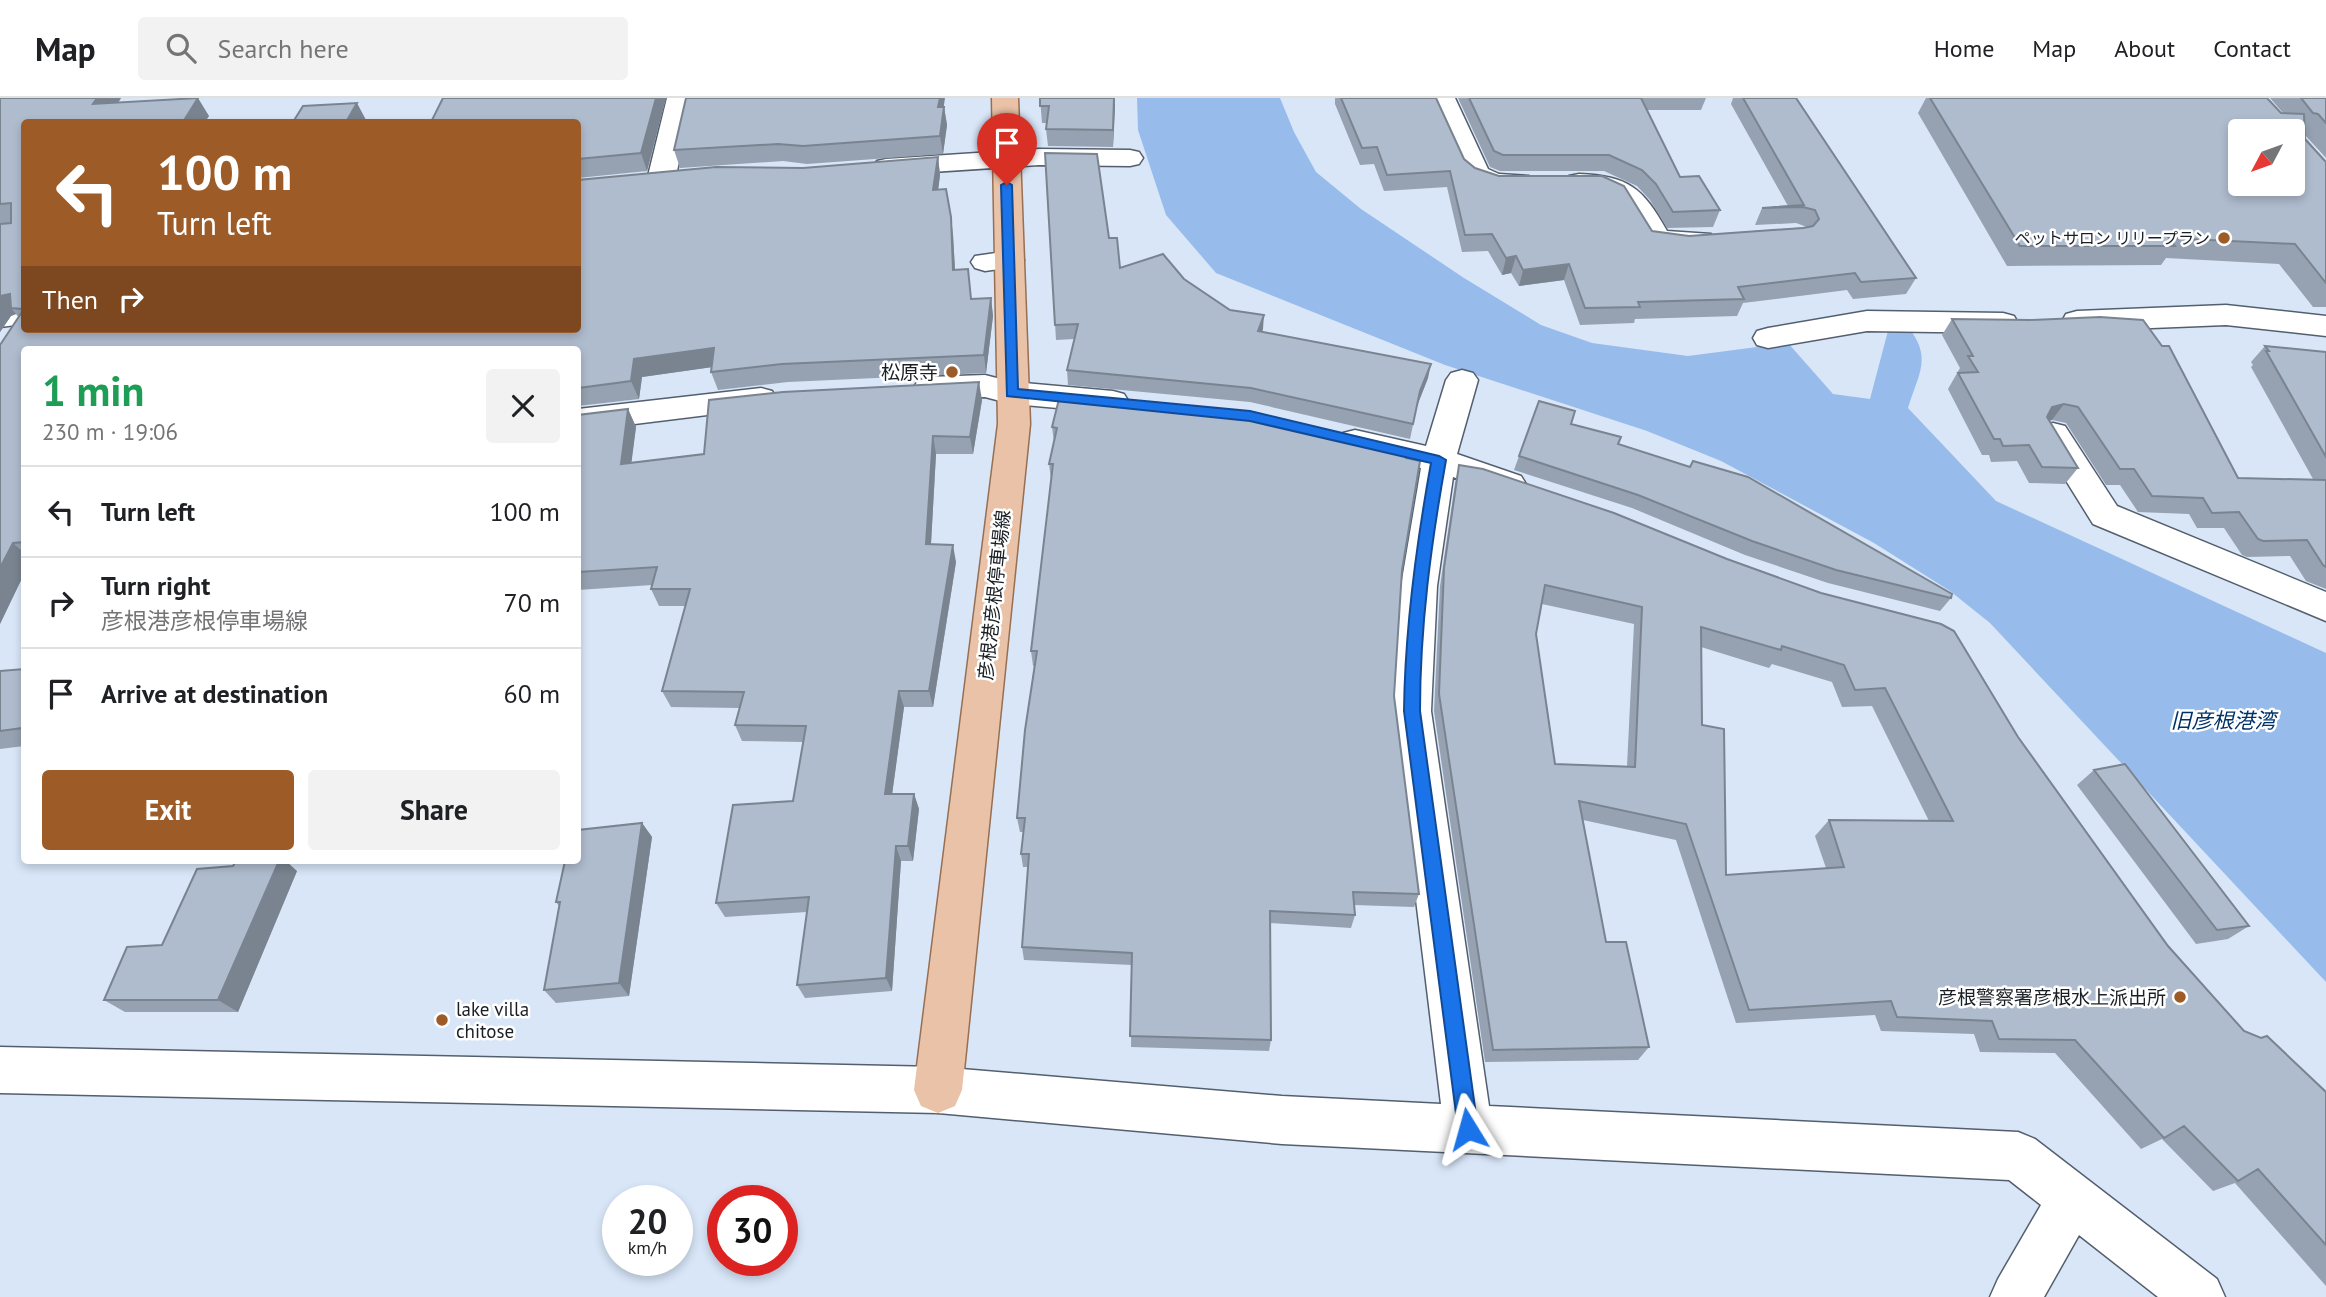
<!DOCTYPE html>
<meta charset="utf-8">
<style>
:root{--surface:#fff;--page:#f2f2f2;--text:#202124;--muted:#757577;--line:#e0e0e0;--accent:#9d5b27}
body{margin:0;font-family:"PT Sans","Noto Sans JP",sans-serif;background:var(--page);color:var(--text);height:100vh;display:flex;flex-direction:column;font-size:26px;white-space:nowrap}
*{box-sizing:border-box;margin:0}
p{font-size:23px;color:var(--muted)}
.icon{flex:none;width:38px;height:38px;fill:none;stroke:currentColor;stroke-width:2;stroke-linecap:round;stroke-linejoin:round}
.map{position:relative;flex:1;overflow:hidden}
.side{position:absolute;left:21px;top:248px;width:560px;height:518px;display:flex;flex-direction:column;background:var(--surface);border-radius:7px;box-shadow:0 4px 10px #0003}
.side>*{flex:none}
.banner{position:absolute;left:21px;top:21px;width:560px;height:214px;border-radius:7px;box-shadow:0 4px 10px #0003;background:#9d5b27;color:#fff;overflow:hidden}
.needle{width:46px;rotate:229deg}
.tools{position:absolute;left:2228px;top:21px;display:grid;gap:14px}
.tools a{display:grid;place-items:center;width:77px;height:77px;border-radius:7px;background:var(--surface);box-shadow:0 4px 10px #0003;font-size:35px}
.speed{position:absolute;left:602px;top:1087px;display:flex;gap:14px;font-size:35px;font-weight:700;text-align:center}
.speed>*{display:grid;place-content:center;width:91px;height:91px;border-radius:50%;background:var(--surface);box-shadow:0 4px 10px #0003;line-height:1}
.speed small{font-size:18px;font-weight:400}
.speed .limit{border:10px solid #d22;background:#fff;color:#111}
.pin{position:absolute;display:grid;place-items:center;width:60px;height:60px;color:#fff;margin:-72px -30px;border-radius:50% 50% 50% 0;rotate:-45deg;box-shadow:0 0 7px #0007}
.pin .icon{rotate:45deg}
.me{position:absolute;width:77px;margin:-38px;rotate:352deg;stroke-linejoin:round;filter:drop-shadow(0 0 5px #0008)}
.turn{display:flex;align-items:center;gap:24px;height:147px;padding:0 21px;font-size:32px}
.turn .icon{width:91px;height:91px;stroke-width:2.5}
.turn b{display:block;font-size:49px;line-height:60px}
.then{display:flex;align-items:center;height:66px;padding:0 21px;background:#0003;gap:14px;font-size:26px}
.round{display:grid;place-items:center;flex:none;width:74px;height:74px;border-radius:7px;background:var(--page)}
.overview{display:flex;align-items:center;justify-content:space-between;height:119px;padding:0 21px}
h1{font-size:42px;font-weight:700;line-height:52px;color:#1e9e55}
.action{display:flex;gap:14px;margin-top:auto;padding:14px 21px}
.action a{flex:1;height:80px;border-radius:7px;background:var(--accent);color:#fff;font-size:28px;font-weight:700;line-height:80px;text-align:center}
.action a+a{background:var(--page);color:var(--text)}
ul{padding:0;list-style:none}
li{display:flex;align-items:center;gap:21px;height:91px;padding:0 21px;border-top:2px solid var(--line)}
li div{flex:1}
li b{display:block;font-size:26px}
li em{font-style:normal}
header{display:flex;align-items:center;gap:42px;box-sizing:border-box;height:98px;padding:0 35px;background:var(--surface);border-bottom:2px solid var(--line)}
header strong{font-size:33px}
nav{display:flex;gap:38px;margin-inline-start:auto;font-size:24px}
.search{width:490px;height:63px;background:var(--page);display:flex;align-items:center;gap:18px;box-sizing:border-box;padding:0 24px;border-radius:7px;color:var(--muted);font-size:26px}
.map>svg:first-child{display:block}
.water{fill:#97bcec}
.lines{fill:none;stroke-linecap:round;stroke-linejoin:round}
.minor-casing{stroke:#535f6e;stroke-width:3}
.major-casing{stroke:#976f53;stroke-width:3}
.minor{fill:#fff;fill-rule:evenodd}
.major{fill:#e9c2a7;fill-rule:evenodd}
.wall{fill:#96a2b1;fill-rule:evenodd}
.shaded-wall{fill:#7a8490}
.building{fill:#afbcce;stroke:#7a8490;stroke-width:2;fill-rule:evenodd}
.route{fill:#1a73e8;stroke:#114b97;stroke-width:2}
.poi-dot{fill:#9d5b27;stroke:#fff;stroke-width:2.5}
.labels{text-anchor:middle;dominant-baseline:central;stroke-width:5;stroke-linejoin:round;paint-order:stroke}
.far-poi-label{font-size:16px;fill:#1a1f25;stroke:#fff;text-anchor:end}
.poi-label{font-size:19px;fill:#1a1f25;stroke:#fff;text-anchor:end}
.street-label{font-size:19px;fill:#1a1f25;stroke:#fff}
.water-label{font-size:21px;font-style:italic;fill:#00326a;stroke:#fff}
</style>
<header>
<strong>Map</strong>
<div class="search"><svg class="icon" aria-label="search" viewBox="0 0 24 24"><circle cx="10" cy="10" r="6"/><path d="M15 15l6 6"/></svg>Search here</div>
<nav><a>Home</a><a>Map</a><a>About</a><a>Contact</a></nav>
</header>
<div class="map">
<svg width="2326" height="1199" viewBox="0 0 2326 1199">
<rect width="100%" height="100%" fill="#d8e6f8"/>
<path class="water" d="M 1137,0 L 1280,0 L 1294,34 L 1316,74 L 1361,111 L 1464,180 L 1541,227 L 1592,245 L 1688,258 L 1788,245 L 1833,296 L 1870,301 L 1889,229 L 1908,229 C 1933,260 1918,276 1908,310 L 1996,403 L 2326,555 L 2326,884 L 1990,525 L 1950,493 L 1874,445 L 1721,363 L 1647,333 L 1445,267 L 1216,175 L 1166,117 L 1138,32 Z"/>
<g class="lines">
<g class="minor-casing">
<path id="minor" d="M 667,0 L 693,0 L 675,82 L 671,88 L 661,90 L 651,88 L 647,82 Z
M 1429,0 L 1455,0 L 1488,71 L 1499,76 L 1529,78 L 1533,84 L 1529,90 L 1495,92 L 1467,82 Z
M 1039,51 L 1130,52 L 1139,54 L 1143,60 L 1139,66 L 1130,68 L 1039,67 L 886,77 L 877,75 L 873,69 L 877,63 L 886,61 Z
M 1579,76 C 1629,78 1643,90 1667,133 L 1711,136 L 1715,142 L 1711,148 L 1701,151 L 1647,147 L 1619,103 L 1604,94 L 1569,90 L 1565,84 L 1569,78 Z
M 1010,153 L 1020,156 L 1024,162 L 1020,168 L 985,173 L 975,170 L 971,164 L 975,158 Z
M 24,207 L 24,226 L 0,229 L 0,209 Z
M 2226,207 L 2326,218 L 2326,238 L 2226,227 L 2077,233 L 2066,230 L 2062,223 L 2066,216 L 2077,213 Z
M 1867,213 L 2003,215 L 2014,218 L 2018,225 L 2014,232 L 2003,235 L 1867,233 L 1768,250 L 1757,247 L 1753,240 L 1757,233 L 1768,230 Z
M 1462,272 L 1473,275 L 1478,282 L 1457,356 L 1521,378 L 1526,386 L 1521,394 L 1509,398 L 1453,379 L 1437,488 L 1431,613 L 1489,1008 L 2018,1034 L 2035,1041 L 2217,1181 L 2225,1199 L 2158,1199 L 2079,1137 L 2044,1199 L 1990,1199 L 1998,1181 L 2041,1107 L 2009,1082 L 1282,1046 L 938,1015 L 0,995 L 0,949 L 938,969 L 1282,998 L 1441,1006 L 1393,613 L 1401,488 L 1421,370 L 1343,351 L 1339,343 L 1343,335 L 1355,332 L 1426,348 L 1446,282 L 1451,275 Z
M 985,277 L 1012,284 L 1113,293 L 1124,296 L 1129,304 L 1124,312 L 1113,315 L 1012,306 L 985,299 L 929,301 L 918,297 L 913,290 L 918,283 L 929,279 Z
M 761,290 L 772,293 L 777,301 L 772,309 L 578,333 L 578,311 Z
M 2053,325 L 2065,328 L 2117,408 L 2326,494 L 2326,523 L 2093,426 L 2037,336 L 2041,328 Z"/>
</g>
<g class="major-casing">
<path id="major" d="M 992,0 L 1018,0 L 1030,326 L 962,992 L 955,1008 L 938,1015 L 921,1008 L 914,992 L 998,326 Z"/>
</g>
<use href="#minor" class="minor"/>
<use href="#major" class="major"/>
</g>
<path class="wall" d="M 0,0 L 121,0 L 118,5 L 209,18 L 24,231 L 803,70 L 938,59 L 940,77 L 938,91 L 953,137 L 955,171 L 972,201 L 991,200 L 993,218 L 986,275 L 788,284 L 718,292 L 711,274 L 712,269 L 642,279 L 639,301 L 578,308 L 578,252 L 24,252 L 24,476 L 0,526 L 0,247 L 19,220 L 16,216 L 11,218 L 0,234 Z
M 443,0 L 666,0 L 647,73 L 578,80 L 578,24 Z
M 1040,0 L 1115,0 L 1113,49 L 1048,48 L 1046,31 L 1047,25 L 1042,25 Z
M 1335,0 L 1436,0 L 1464,61 L 1475,70 L 1652,133 L 1689,138 L 1807,129 L 1796,125 L 1755,127 L 1762,110 L 1788,108 L 1731,6 L 1733,0 L 1796,0 L 1916,180 L 1906,196 L 1853,201 L 1847,192 L 1743,205 L 1737,218 L 1635,221 L 1634,225 L 1580,227 L 1564,182 L 1519,188 L 1511,175 L 1502,177 L 1488,153 L 1462,154 L 1447,89 L 1384,93 L 1374,66 L 1360,67 L 1335,6 Z
M 1458,0 L 1706,0 L 1701,12 L 1647,12 L 1680,79 L 1720,112 L 1713,129 L 1667,130 L 1650,102 L 1637,88 L 1604,73 L 1500,73 L 1490,69 Z
M 1926,0 L 2267,0 L 2281,15 L 2283,15 L 2270,0 L 2326,0 L 2326,60 L 2305,37 L 2305,41 L 2326,64 L 2326,209 L 2313,209 L 2279,166 L 2166,160 L 2161,167 L 2007,168 L 1918,15 Z
M 944,9 L 947,27 L 943,56 L 807,66 L 783,63 L 680,70 L 674,52 Z
M 1045,55 L 1109,140 L 1120,170 L 1184,181 L 1230,212 L 1263,231 L 1262,234 L 1428,280 L 1417,308 L 1410,341 L 1250,304 L 1068,287 L 1067,272 L 1074,241 L 1056,242 Z
M 1952,221 L 2238,380 L 2313,381 L 2251,269 L 2253,267 L 2251,264 L 2265,248 L 2326,254 L 2326,491 L 2306,483 L 2290,458 L 2247,459 L 2242,457 L 2224,430 L 2197,430 L 2189,416 L 2138,414 L 2120,387 L 2106,387 L 2066,325 L 2052,322 L 2049,323 L 2078,370 L 2065,386 L 2029,385 L 2017,363 L 1991,364 L 1989,357 L 1982,357 L 1948,291 L 1960,270 L 1942,237 Z
M 982,302 L 973,356 L 936,356 L 931,446 L 956,464 L 933,609 L 904,609 L 892,696 L 914,696 L 919,711 L 913,763 L 901,763 L 892,893 L 805,900 L 797,887 L 807,814 L 725,819 L 716,805 L 793,703 L 803,644 L 742,643 L 735,627 L 740,610 L 671,609 L 662,593 L 685,508 L 659,508 L 651,491 L 652,487 L 578,492 L 578,317 L 628,311 L 636,329 L 631,365 L 704,356 Z
M 1571,326 L 1618,346 L 1951,500 L 1940,513 L 1828,485 L 1745,457 L 1632,410 L 1514,372 L 1519,358 Z
M 1052,329 L 1406,360 L 1402,472 L 1394,598 L 1419,796 L 1414,809 L 1354,807 L 1355,817 L 1351,830 L 1270,825 L 1271,942 L 1269,953 L 1131,949 L 1132,867 L 1024,862 L 1022,849 L 1028,769 L 1023,769 L 1021,756 L 1023,734 L 1020,734 L 1017,720 L 1034,568 L 1033,568 L 1031,553 L 1051,382 L 1049,366 L 1054,344 Z
M 1459,367 L 2018,639 L 2168,848 L 2244,933 L 2326,994 L 2326,1188 L 2235,1085 L 2213,1093 L 2162,1041 L 2141,1051 L 2055,955 L 1980,954 L 1974,936 L 1881,933 L 1875,917 L 1736,925 L 1676,742 L 1583,722 L 1606,844 L 1649,949 L 1638,962 L 1485,964 L 1434,613 L 1440,488 L 1455,386 ZM 1542,506 L 1634,526 L 1627,668 L 1555,666 L 1536,536 ZM 1701,549 L 1769,570 L 1772,566 L 1832,584 L 1842,609 L 1872,608 L 1929,723 L 1829,722 L 1815,738 L 1826,770 L 1726,777 L 1702,627 Z
M 24,571 L 24,648 L 0,651 L 0,573 Z
M 2094,672 L 2249,828 L 2228,841 L 2196,846 L 2077,687 Z
M 642,725 L 652,739 L 629,898 L 556,905 L 544,892 L 559,808 L 556,804 Z
M 297,773 L 238,914 L 125,914 L 104,902 L 162,847 Z"/>
<path class="shaded-wall" d="M 97,0 L 121,0 L 105,24 L 93,6 Z
M 198,0 L 209,18 L 205,24 L 183,24 Z
M 656,0 L 666,0 L 647,73 L 641,55 Z
M 940,0 L 945,0 L 941,27 L 938,9 Z
M 1114,0 L 1115,7 L 1113,49 L 1113,32 Z
M 357,5 L 366,22 L 365,24 L 346,24 Z
M 944,9 L 947,27 L 943,56 L 940,38 Z
M 938,59 L 940,77 L 936,110 L 933,92 Z
M 951,119 L 953,137 L 956,190 L 953,172 Z
M 1516,158 L 1511,175 L 1502,177 L 1506,160 Z
M 1569,166 L 1564,182 L 1519,188 L 1523,172 Z
M 10,196 L 22,211 L 11,210 L 16,216 L 11,218 L 0,234 L 0,198 Z
M 991,200 L 993,218 L 986,275 L 984,257 Z
M 1264,217 L 1263,231 L 1257,248 L 1258,233 Z
M 714,250 L 720,268 L 642,279 L 639,301 L 631,283 L 634,261 Z
M 1431,266 L 1428,280 L 1417,308 L 1420,293 Z
M 979,284 L 982,302 L 973,356 L 970,339 Z
M 2064,306 L 2052,322 L 2040,325 L 2052,309 Z
M 628,311 L 636,329 L 629,384 L 621,366 Z
M 933,338 L 936,356 L 930,463 L 926,446 Z
M 13,445 L 24,455 L 24,476 L 0,526 L 0,470 Z
M 953,447 L 956,464 L 933,609 L 929,593 Z
M 899,593 L 904,609 L 890,712 L 885,696 Z
M 914,696 L 919,711 L 913,763 L 908,748 Z
M 642,725 L 652,739 L 629,898 L 619,885 Z
M 896,748 L 901,763 L 892,893 L 886,880 Z
M 279,763 L 286,763 L 297,773 L 238,914 L 218,902 Z"/>
<path class="building" d="M 0,0 L 97,0 L 93,6 L 198,0 L 183,24 L 24,24 L 24,231 L 578,231 L 578,82 L 716,69 L 803,70 L 938,59 L 933,92 L 946,91 L 951,119 L 953,172 L 968,171 L 971,201 L 991,200 L 984,257 L 782,266 L 711,274 L 714,250 L 634,261 L 631,283 L 578,290 L 578,252 L 24,252 L 24,444 L 13,445 L 0,470 L 0,247 L 22,214 L 22,211 L 11,210 L 10,196 L 0,198 L 0,126 L 11,125 L 11,105 L 0,106 Z
M 443,0 L 656,0 L 641,55 L 578,61 L 578,24 L 431,24 Z
M 686,0 L 940,0 L 938,9 L 944,9 L 940,38 L 803,48 L 778,46 L 674,52 Z
M 1040,0 L 1114,0 L 1113,32 L 1046,31 L 1049,8 L 1040,8 Z
M 1341,0 L 1436,0 L 1464,61 L 1475,70 L 1499,78 L 1602,78 L 1624,88 L 1652,133 L 1689,138 L 1803,130 L 1813,128 L 1819,121 L 1815,112 L 1803,109 L 1762,110 L 1804,107 L 1743,0 L 1796,0 L 1916,180 L 1861,184 L 1855,175 L 1738,189 L 1744,201 L 1638,204 L 1640,209 L 1585,210 L 1569,166 L 1523,172 L 1516,158 L 1506,160 L 1492,136 L 1465,137 L 1450,73 L 1387,77 L 1377,49 L 1362,50 Z
M 1469,0 L 1641,0 L 1680,79 L 1699,78 L 1720,112 L 1673,114 L 1656,86 L 1642,72 L 1609,57 L 1503,57 L 1494,53 Z
M 1930,0 L 2267,0 L 2281,15 L 2304,16 L 2305,41 L 2326,64 L 2326,185 L 2295,146 L 2169,140 L 2175,148 L 2020,148 ZM 2240,33 L 2292,33 L 2292,86 L 2240,86 Z
M 2301,0 L 2326,0 L 2326,25 L 2318,16 L 2313,15 Z
M 357,5 L 346,24 L 293,24 L 303,8 Z
M 1045,55 L 1097,56 L 1109,140 L 1117,140 L 1120,170 L 1163,156 L 1184,181 L 1230,212 L 1264,217 L 1258,233 L 1431,266 L 1420,293 L 1413,326 L 1251,290 L 1067,272 L 1078,226 L 1055,227 Z
M 2100,219 L 2143,222 L 2162,248 L 2169,248 L 2238,380 L 2326,382 L 2326,469 L 2323,467 L 2307,442 L 2263,443 L 2258,441 L 2239,414 L 2212,415 L 2203,400 L 2152,398 L 2134,371 L 2120,371 L 2078,309 L 2064,306 L 2052,309 L 2047,319 L 2078,370 L 2042,369 L 2029,347 L 2003,348 L 2000,341 L 1994,341 L 1958,275 L 1978,274 L 1968,258 L 1973,258 L 1952,221 L 2030,222 Z
M 2265,248 L 2326,254 L 2326,359 L 2266,253 L 2269,253 Z
M 979,284 L 970,339 L 933,338 L 926,446 L 953,447 L 929,593 L 899,593 L 885,696 L 914,696 L 908,748 L 896,748 L 886,880 L 797,887 L 809,799 L 716,805 L 733,707 L 793,703 L 806,628 L 735,627 L 744,594 L 662,593 L 690,491 L 651,491 L 657,469 L 578,474 L 578,317 L 628,311 L 621,366 L 704,356 L 709,302 L 783,294 Z
M 1060,297 L 1251,316 L 1407,352 L 1406,360 L 1420,363 L 1402,472 L 1394,598 L 1419,796 L 1353,794 L 1355,817 L 1270,813 L 1271,942 L 1130,938 L 1132,855 L 1022,849 L 1029,756 L 1021,756 L 1025,720 L 1017,720 L 1025,632 L 1037,553 L 1031,553 L 1053,366 L 1049,366 L 1057,330 L 1052,329 Z
M 1539,303 L 1575,313 L 1571,326 L 1621,339 L 1618,346 L 1690,369 L 1693,363 L 1748,379 L 1952,496 L 1951,500 L 1836,472 L 1752,443 L 1638,397 L 1519,358 Z
M 1459,367 L 1483,371 L 1614,415 L 1727,461 L 1821,495 L 1941,526 L 1954,533 L 2018,639 L 2168,848 L 2244,933 L 2261,940 L 2267,938 L 2326,994 L 2326,1147 L 2258,1071 L 2238,1083 L 2184,1028 L 2164,1040 L 2075,942 L 1999,941 L 1992,923 L 1897,919 L 1891,903 L 1749,912 L 1686,726 L 1579,703 L 1606,844 L 1626,844 L 1649,949 L 1493,952 L 1439,596 L 1444,470 ZM 1545,487 L 1642,509 L 1635,669 L 1555,666 L 1536,536 ZM 1701,529 L 1781,552 L 1782,548 L 1844,567 L 1855,592 L 1885,590 L 1953,723 L 1829,722 L 1844,769 L 1726,777 L 1724,631 L 1702,627 Z
M 24,571 L 24,625 L 22,630 L 0,633 L 0,573 Z
M 2125,666 L 2249,828 L 2217,832 L 2094,672 Z
M 642,725 L 619,885 L 544,892 L 560,804 L 556,804 L 565,763 L 578,763 L 578,732 Z
M 236,763 L 279,763 L 218,902 L 104,902 L 127,849 L 162,847 L 197,771 L 233,768 Z"/>
<path class="route" d="M 1007,84 L 1012,87 L 1018,291 L 1250,313 L 1439,358 L 1446,362 C 1431,446 1420,528 1420,613 L 1478,1031 L 1475,1038 L 1468,1041 L 1461,1038 L 1458,1031 L 1404,613 C 1405,529 1416,448 1431,365 L 1250,323 L 1007,298 L 1001,87 Z"/>
<g class="poi-dot">
<circle cx="2224" cy="140" r="7"/>
<circle cx="952" cy="274" r="7"/>
<circle cx="2180" cy="899" r="7"/>
<circle cx="442" cy="922" r="7"/>
</g>
<g class="labels">
<g class="far-poi-label">
<text x="2210" y="140">ペットサロン リリープラン</text>
</g>
<g class="poi-label">
<text x="938" y="274">松原寺</text>
<text x="2166" y="899">彦根警察署彦根水上派出所</text>
<text x="456" y="911" text-anchor="start">lake villa<tspan x="456" dy="22">chitose</tspan></text>
</g>
<g class="street-label">
<text transform="translate(994 497) rotate(-84)">彦根港彦根停車場線</text>
</g>
<g class="water-label">
<text x="2223" y="622">旧彦根港湾</text>
</g>
</g>
</svg>
<div class="tools">
<a><svg class="needle" viewBox="-14 -14 28 28"><path d="M0-13l5 13h-10z" fill="#e53935"/><path d="M0 13l5-13h-10z" fill="#757577"/></svg></a>
</div>
<div class="speed"><div>20<small>km/h</small></div><div class="limit">30</div></div>
<div class="pin" style="left:1007px;top:87px;background:#d93025"><svg class="icon" aria-label="arrive" viewBox="0 0 24 24"><path d="M6 21V4h12l-3 4 3 4H6"/></svg></div>
<svg class="me" style="left:1468px;top:1031px" viewBox="-20 -20 40 40"><path d="M0-17L14 15 0 8-14 15z" fill="#1a73e8" stroke="#fff" stroke-width="4"/></svg>
<div class="banner">
<div class="turn"><svg class="icon" aria-label="left" viewBox="0 0 24 24"><path d="M17 20v-9H6M10 6l-5 5 5 5"/></svg><div><b>100 m</b>Turn left</div></div>
<div class="then">Then<svg class="icon" aria-label="right" viewBox="0 0 24 24"><path d="M7 20v-9h11M14 6l5 5-5 5"/></svg></div>
</div>
<section class="side">
<div class="overview"><div><h1>1 min</h1><p>230 m · 19:06</p></div><a class="round"><svg class="icon" aria-label="close" viewBox="0 0 24 24"><path d="M6 6l12 12M18 6L6 18"/></svg></a></div>
<ul>
<li><svg class="icon" aria-label="left" viewBox="0 0 24 24"><path d="M17 20v-9H6M10 6l-5 5 5 5"/></svg><div><b>Turn left</b></div><em>100 m</em></li>
<li><svg class="icon" aria-label="right" viewBox="0 0 24 24"><path d="M7 20v-9h11M14 6l5 5-5 5"/></svg><div><b>Turn right</b><p>彦根港彦根停車場線</p></div><em>70 m</em></li>
<li><svg class="icon" aria-label="arrive" viewBox="0 0 24 24"><path d="M6 21V4h12l-3 4 3 4H6"/></svg><div><b>Arrive at destination</b></div><em>60 m</em></li>
</ul>
<div class="action"><a>Exit</a><a>Share</a></div>
</section>
</div>
